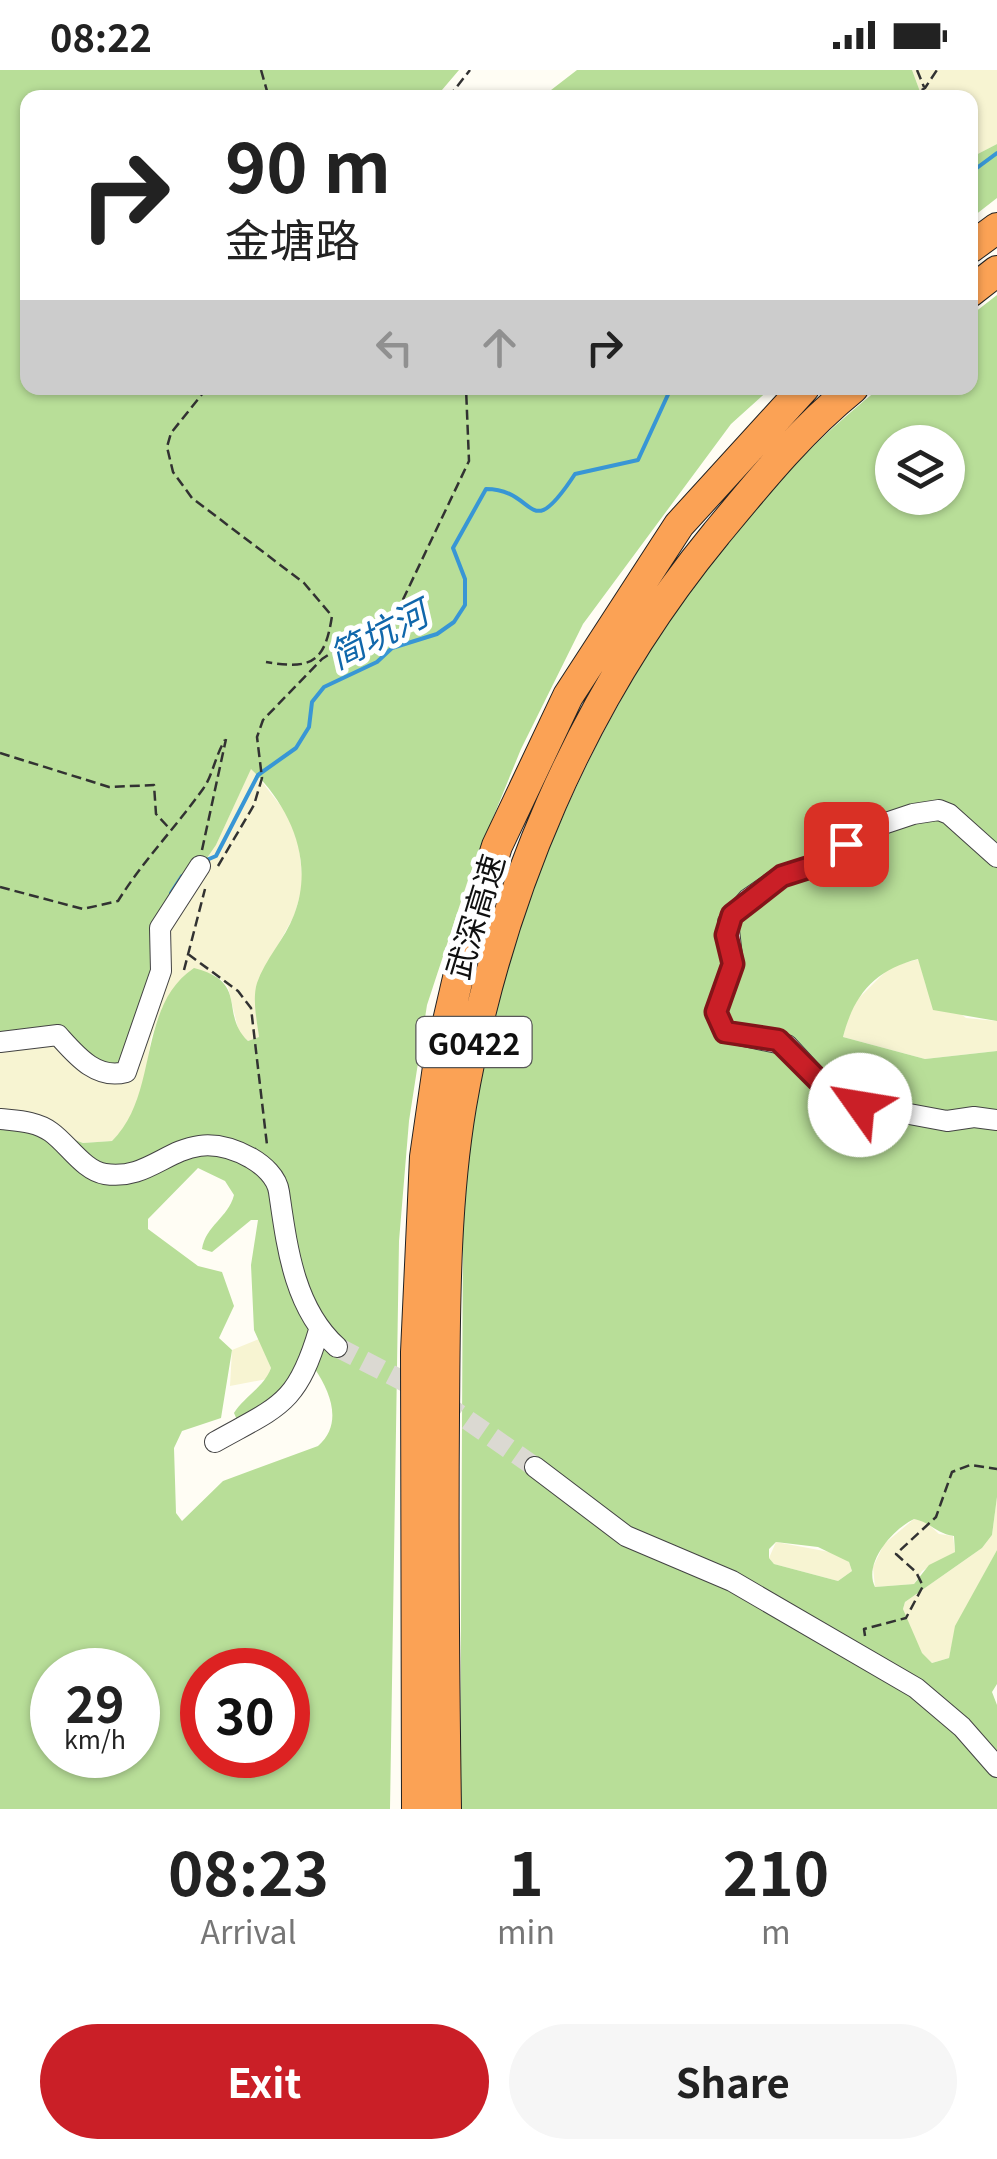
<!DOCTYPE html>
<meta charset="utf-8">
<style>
:root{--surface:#fff;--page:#f6f6f6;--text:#222;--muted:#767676;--accent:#ca1f27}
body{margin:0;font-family:Georgia,"Noto Sans SC",serif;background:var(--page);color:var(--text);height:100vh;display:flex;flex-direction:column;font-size:38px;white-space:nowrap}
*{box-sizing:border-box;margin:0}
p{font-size:32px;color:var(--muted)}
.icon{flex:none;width:55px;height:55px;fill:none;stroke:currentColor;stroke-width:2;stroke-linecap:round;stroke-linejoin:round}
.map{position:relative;height:1739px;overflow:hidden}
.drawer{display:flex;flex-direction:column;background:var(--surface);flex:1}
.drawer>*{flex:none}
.guide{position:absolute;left:20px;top:20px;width:958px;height:305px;border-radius:20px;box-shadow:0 2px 8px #0004;background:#fff;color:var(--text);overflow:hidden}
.controls{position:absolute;left:875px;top:355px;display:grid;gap:20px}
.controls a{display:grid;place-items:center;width:90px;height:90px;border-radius:50%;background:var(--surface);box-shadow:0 2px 8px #0004;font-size:50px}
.speed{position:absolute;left:30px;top:1578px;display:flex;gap:20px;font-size:50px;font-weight:700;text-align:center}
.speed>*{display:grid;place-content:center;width:130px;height:130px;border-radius:50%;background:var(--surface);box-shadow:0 2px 8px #0004;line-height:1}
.speed small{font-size:25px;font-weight:400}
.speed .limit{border:15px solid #d22;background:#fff;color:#111}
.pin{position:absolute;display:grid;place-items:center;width:85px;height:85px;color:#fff;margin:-42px;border-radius:20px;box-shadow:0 5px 15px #0006}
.me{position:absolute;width:110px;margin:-55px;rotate:302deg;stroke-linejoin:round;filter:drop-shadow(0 0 8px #0008)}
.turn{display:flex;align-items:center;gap:35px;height:210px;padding:0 40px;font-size:45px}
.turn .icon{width:130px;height:130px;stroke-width:2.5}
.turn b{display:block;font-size:70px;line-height:85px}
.lanes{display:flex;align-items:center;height:95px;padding:0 40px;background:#0003;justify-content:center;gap:50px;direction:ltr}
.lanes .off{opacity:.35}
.eta{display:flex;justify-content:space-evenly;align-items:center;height:170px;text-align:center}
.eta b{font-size:60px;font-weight:700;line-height:70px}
.cta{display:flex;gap:20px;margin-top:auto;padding:20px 40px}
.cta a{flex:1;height:115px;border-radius:60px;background:var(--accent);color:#fff;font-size:40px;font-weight:700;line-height:115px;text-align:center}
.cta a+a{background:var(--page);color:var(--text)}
.status{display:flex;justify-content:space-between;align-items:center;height:70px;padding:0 50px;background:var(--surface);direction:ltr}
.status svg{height:28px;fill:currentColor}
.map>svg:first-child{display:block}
.farmland{fill:#f7f4d2}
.forest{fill:#b8de98;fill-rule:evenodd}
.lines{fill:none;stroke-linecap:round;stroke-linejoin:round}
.stream{stroke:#3896d5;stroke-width:4}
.minor-tunnel{stroke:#dbd9d2;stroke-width:20;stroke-dasharray:20 10;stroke-linecap:butt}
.minor-casing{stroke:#434343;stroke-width:22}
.highway-casing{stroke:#212121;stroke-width:32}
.path{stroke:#323232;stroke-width:2.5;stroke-dasharray:10 5;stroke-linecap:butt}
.minor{stroke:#fff;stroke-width:20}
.highway{stroke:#fba255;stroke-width:30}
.route-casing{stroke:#831419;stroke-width:25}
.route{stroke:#ca1f27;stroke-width:18}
.labels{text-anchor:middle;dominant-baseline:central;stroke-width:10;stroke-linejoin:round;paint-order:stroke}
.shield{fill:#fff;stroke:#585858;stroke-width:2.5}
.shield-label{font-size:30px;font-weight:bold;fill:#101010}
.street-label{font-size:32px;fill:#101010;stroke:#fff}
.water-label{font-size:35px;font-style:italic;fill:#1167ab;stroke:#fff}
</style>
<div class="status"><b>08:22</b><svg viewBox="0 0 49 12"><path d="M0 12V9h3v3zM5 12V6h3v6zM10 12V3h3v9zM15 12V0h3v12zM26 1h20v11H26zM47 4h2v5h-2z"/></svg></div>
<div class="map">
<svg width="997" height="1739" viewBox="0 0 997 1739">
<rect width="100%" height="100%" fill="#fffdf4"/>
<path class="farmland" d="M 912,0 L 997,0 L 997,74 L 970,88 L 970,28 L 922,27 Z
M 251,698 L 288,745 L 299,776 L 303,815 L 294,846 L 262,904 L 256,941 L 259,967 L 248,971 L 239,963 L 228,917 L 215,903 L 171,924 L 162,938 L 151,968 L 144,1016 L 130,1052 L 112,1071 L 83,1073 L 0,1042 L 0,974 L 168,844 L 216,775 Z
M 919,889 L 926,916 L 966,948 L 997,951 L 997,981 L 925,989 L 843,967 L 851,936 L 890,897 Z
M 259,1269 L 271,1298 L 267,1309 L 230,1316 L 232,1280 Z
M 997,1427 L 997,1480 L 956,1556 L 949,1588 L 932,1593 L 921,1583 L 903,1539 L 905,1532 L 982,1478 L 992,1465 Z
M 914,1449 L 925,1451 L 939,1464 L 953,1466 L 955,1482 L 922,1501 L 914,1514 L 875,1517 L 873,1497 L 884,1474 Z
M 776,1472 L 835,1483 L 849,1492 L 852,1501 L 838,1511 L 774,1494 L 769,1488 Z"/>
<path class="forest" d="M 0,0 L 459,0 L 436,27 L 28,28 L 28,318 L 771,318 L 731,354 L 583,554 L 521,679 L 470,804 L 427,935 L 409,1051 L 399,1171 L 390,1739 L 0,1739 L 0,1042 L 83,1073 L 112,1071 C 160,1024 136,937 194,898 C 250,912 219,944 248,971 L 259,967 C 257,951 252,929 257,913 C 265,889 285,869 294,845 C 315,791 290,736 251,699 L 216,775 L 178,830 L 126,1007 L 56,967 L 0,974 ZM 198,1098 L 225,1111 L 234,1125 C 228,1148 206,1155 202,1179 L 212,1182 L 251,1150 L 258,1150 L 251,1195 L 254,1260 L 271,1298 C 264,1317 245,1326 234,1343 L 237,1350 L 275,1330 L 315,1299 C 331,1323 343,1354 318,1376 L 223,1411 L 182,1451 L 176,1443 L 174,1378 L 182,1361 L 221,1348 L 232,1280 L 219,1268 L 234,1236 L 222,1202 L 198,1196 L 148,1159 L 148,1149 ZM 52,1600 L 138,1600 L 138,1685 L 52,1685 ZM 202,1600 L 288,1600 L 288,1685 L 202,1685 Z
M 577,0 L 912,0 L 922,27 L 542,27 Z
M 997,74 L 997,128 L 970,149 L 970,88 Z
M 997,225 L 997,951 L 933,940 L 918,889 C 875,900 854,924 843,967 L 925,989 L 997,981 L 997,1427 L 992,1465 L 982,1478 L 905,1532 L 903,1539 L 922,1583 L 932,1593 L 949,1588 L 955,1556 L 997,1480 L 997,1614 L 992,1622 L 997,1635 L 997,1739 L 460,1739 L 463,1163 C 466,1109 467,1051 479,998 C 536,748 676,478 880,318 L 970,318 L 970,246 ZM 892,372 L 948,372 L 948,428 L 892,428 ZM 914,1449 C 930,1452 937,1464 954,1466 L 955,1482 L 929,1495 L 914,1514 L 875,1517 C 863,1493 893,1459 914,1449 ZM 776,1472 L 818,1477 L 849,1492 L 852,1501 L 838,1511 L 774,1494 L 769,1488 L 769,1479 Z"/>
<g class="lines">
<path class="stream" d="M 970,103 L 997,83
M 202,792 L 216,786 L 258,705 L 296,678 L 309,657 L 312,632 L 324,617 L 377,592 L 392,578 L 437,564 L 454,552 L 465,535 L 465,509 L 453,478 L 486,419 C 538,419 527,477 575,404 L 638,390 L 671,318
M 171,823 L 182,806"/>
<path class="minor-tunnel" d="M 337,1277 L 436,1328 L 535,1397"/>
<g class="minor-casing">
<path id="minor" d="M 997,787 L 949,744 L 939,740 L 913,744 L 874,757 L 826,792 L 781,806 L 748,829 L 728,852 L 733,894 L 716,941 L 725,962 L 787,975 L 826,1017 L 850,1033 L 947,1051 L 974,1047 L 997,1050
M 0,972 L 58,965 C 76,985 96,1010 126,1002 L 161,901 L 160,858 L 200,796
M 0,1049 C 18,1051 36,1051 51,1062 C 68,1074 84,1101 105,1104 C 161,1113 180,1049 251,1088 C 263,1095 277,1107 279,1122 C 287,1177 294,1238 337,1277
M 215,1372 C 279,1336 297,1335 319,1260
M 535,1397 L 626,1466 L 732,1511 L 916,1618 L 962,1657 L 997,1697"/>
</g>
<g class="highway-casing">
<path id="highway" d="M 970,178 L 997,158
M 970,222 L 997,201
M 417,1739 L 416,1282 L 425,1087 L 439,990 L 464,882 L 497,776 L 568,626 L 679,455 L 804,318
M 446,1739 C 444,1608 443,1476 444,1345 C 445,1242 444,1138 461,1036 C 497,828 581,628 716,464 C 759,412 801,360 853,318"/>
</g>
<path class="path" d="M 261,0 L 269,28
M 917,0 L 924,17
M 448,28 L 470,0
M 909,28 L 925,18 L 937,0
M 207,318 L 171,363 L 167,377 L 173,402 L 192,428 L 304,513 L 332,546 C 325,592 312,600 266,592
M 0,683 L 109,717 L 154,715 L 156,744 L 169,758
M 202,780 L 226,669
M 218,796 L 254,735 L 262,708 L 257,667 L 263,650 L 322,589 L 398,540 L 469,391 L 466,318
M 0,817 L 83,839 L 118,831 C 143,791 175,758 203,719 C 213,705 215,686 225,670
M 188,884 L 238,921 L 251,938 L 267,1075
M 184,900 L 205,819
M 865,1566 L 864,1559 L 906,1548 L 923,1516 L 916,1502 L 896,1484 L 936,1447 L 952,1402 L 970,1395 L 997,1399"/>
<use href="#minor" class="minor"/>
<use href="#highway" class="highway"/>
</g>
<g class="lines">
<g class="route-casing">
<path id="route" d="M 846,774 L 826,792 L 782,806 L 732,845 L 726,865 L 733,894 L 716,942 L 725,962 L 778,970 L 826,1018 L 860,1035"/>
</g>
<use href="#route" class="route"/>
</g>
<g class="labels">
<rect class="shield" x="416.5" y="947" width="115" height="50" rx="8"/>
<g class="shield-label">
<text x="474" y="972">G0422</text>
</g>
<g class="street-label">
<text transform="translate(473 846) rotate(-73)">武深高速</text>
</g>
<g class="water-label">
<text transform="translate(377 562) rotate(-27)">简坑河</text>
</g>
</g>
</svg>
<div class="controls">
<a><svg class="icon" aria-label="layers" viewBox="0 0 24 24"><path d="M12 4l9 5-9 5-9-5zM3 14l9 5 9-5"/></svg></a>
</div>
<div class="speed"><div>29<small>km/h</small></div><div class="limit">30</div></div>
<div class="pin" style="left:846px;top:774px;background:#d93025"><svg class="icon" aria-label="arrive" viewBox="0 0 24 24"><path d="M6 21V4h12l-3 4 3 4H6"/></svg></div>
<svg class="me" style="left:860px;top:1035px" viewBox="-20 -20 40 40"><circle r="19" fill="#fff"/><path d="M0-13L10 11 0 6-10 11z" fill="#ca1f27"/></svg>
<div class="guide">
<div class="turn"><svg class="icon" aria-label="right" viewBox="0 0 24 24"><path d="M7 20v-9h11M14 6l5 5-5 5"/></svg><div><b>90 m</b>金塘路</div></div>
<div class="lanes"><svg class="icon off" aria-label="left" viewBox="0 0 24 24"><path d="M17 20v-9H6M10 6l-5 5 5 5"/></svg><svg class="icon off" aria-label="ahead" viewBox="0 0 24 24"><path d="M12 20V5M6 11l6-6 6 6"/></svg><svg class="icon" aria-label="right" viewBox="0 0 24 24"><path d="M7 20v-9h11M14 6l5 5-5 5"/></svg></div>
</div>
</div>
<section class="drawer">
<div class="eta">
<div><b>08:23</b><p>Arrival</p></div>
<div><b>1</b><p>min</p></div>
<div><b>210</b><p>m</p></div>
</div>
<div class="cta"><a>Exit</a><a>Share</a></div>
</section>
